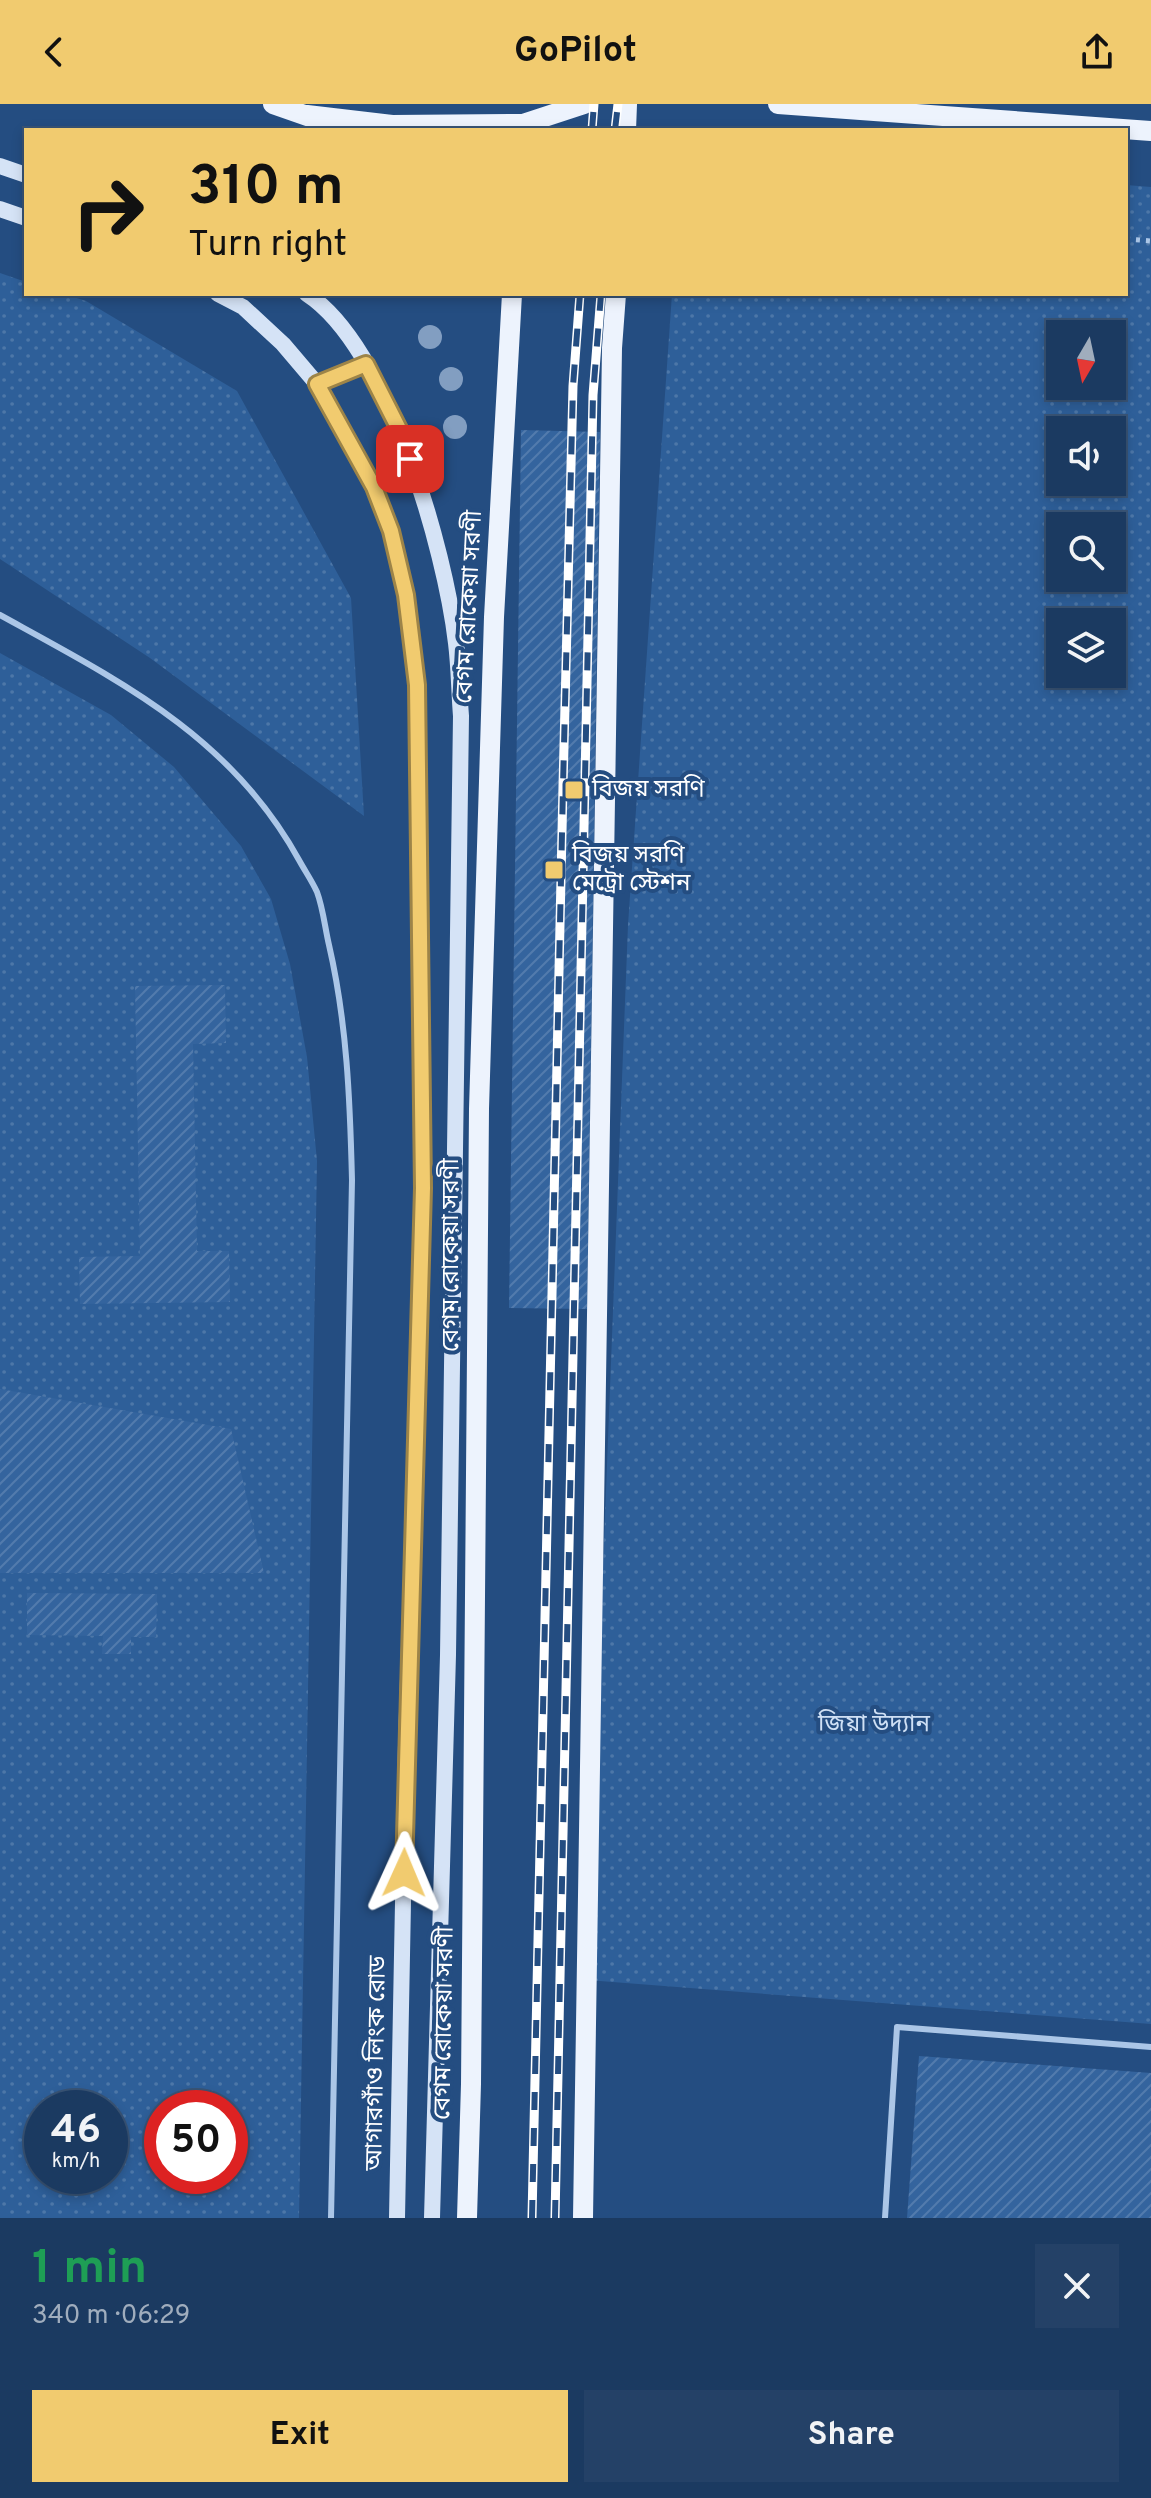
<!DOCTYPE html>
<meta charset="utf-8">
<style>
:root{--surface:#1b3a61;--page:#244167;--text:#f1f3f6;--muted:#a0adbd;--line:#395476;--accent:#f1cb6f}
body{margin:0;font-family:Overpass,"Noto Sans Bengali",sans-serif;background:var(--page);color:var(--text);height:100vh;display:flex;flex-direction:column;font-size:30px;white-space:nowrap}
*{box-sizing:border-box;margin:0}
p{font-size:26px;color:var(--muted)}
.icon{flex:none;width:44px;height:44px;fill:none;stroke:currentColor;stroke-width:2;stroke-linecap:round;stroke-linejoin:round}
.map{position:relative;height:2114px;overflow:hidden}
.sheet{display:flex;flex-direction:column;background:var(--surface);flex:1}
.sheet>*{flex:none}
.banner{position:absolute;left:24px;top:24px;width:1104px;height:168px;border-radius:0px;box-shadow:0 4px 12px #0003,0 0 0 2px var(--line);background:#f1cb6f;color:#111;overflow:hidden}
.needle{width:52px;rotate:189deg}
.buttons{position:absolute;left:1046px;top:216px;display:grid;gap:16px}
.buttons a{display:grid;place-items:center;width:80px;height:80px;border-radius:0px;background:var(--surface);box-shadow:0 4px 12px #0003,0 0 0 2px var(--line);font-size:40px}
.speed{position:absolute;left:24px;top:1986px;display:flex;gap:16px;font-size:40px;font-weight:700;text-align:center}
.speed>*{display:grid;place-content:center;width:104px;height:104px;border-radius:50%;background:var(--surface);box-shadow:0 4px 12px #0003,0 0 0 2px var(--line);line-height:1}
.speed small{font-size:20px;font-weight:400}
.speed .limit{border:12px solid #d22;background:#fff;color:#111}
.pin{position:absolute;display:grid;place-items:center;width:68px;height:68px;color:#fff;margin:-34px;border-radius:16px;box-shadow:0 4px 12px #0006}
.me{position:absolute;width:88px;margin:-44px;rotate:1deg;stroke-linejoin:round;filter:drop-shadow(0 0 6px #0008)}
.turn{display:flex;align-items:center;gap:28px;height:168px;padding:0 32px;font-size:36px}
.turn .icon{width:104px;height:104px;stroke-width:2.5}
.turn b{display:block;font-size:56px;line-height:68px}
.round{display:grid;place-items:center;flex:none;width:84px;height:84px;border-radius:0px;background:var(--page)}
.head{display:flex;align-items:center;justify-content:space-between;height:136px;padding:0 32px}
h1{font-size:48px;font-weight:700;line-height:60px;color:#1e9e55}
.action{display:flex;gap:16px;margin-top:auto;padding:16px 32px}
.action a{flex:1;height:92px;border-radius:0px;background:var(--accent);color:#111;font-size:32px;font-weight:700;line-height:92px;text-align:center}
.action a+a{background:var(--page);color:var(--text)}
header{display:flex;justify-content:space-between;align-items:center;height:104px;padding:0 32px;background:var(--accent);color:#111;font-size:36px;font-weight:700}
.map>svg:first-child{display:block}
.park{fill:url(#park-dots);fill-rule:evenodd}
.building{fill:url(#building-hatch)}
.lines{fill:none;stroke-linecap:round;stroke-linejoin:round}
.path{stroke:#abc6e7;stroke-width:5;stroke-dasharray:4 6;stroke-linecap:butt}
.service{stroke:#abc6e7;stroke-width:6}
.secondary{stroke:#d5e3f6;stroke-width:16}
.primary{stroke:#edf3fd;stroke-width:20}
.rail-casing{stroke:#fff;stroke-width:9}
.rail{stroke:#244d81;stroke-width:6;stroke-dasharray:18;stroke-linecap:butt}
.tree{fill:#829ec1}
.route-casing{stroke:#9d8448;stroke-width:20}
.route{stroke:#f1cb6f;stroke-width:14}
.poi-dot{fill:#f1cb6f;stroke:#244d81;stroke-width:3}
.labels{text-anchor:middle;dominant-baseline:central;stroke-width:8;stroke-linejoin:round;paint-order:stroke}
.street-label{font-size:24px;fill:#fff;stroke:#244d81}
.poi-label{font-size:24px;fill:#fff;stroke:#244d81;text-anchor:start}
.park-label{font-size:24px;fill:#cfe0f5;stroke:#244d81}
</style>
<header><svg class="icon" aria-label="back" viewBox="0 0 24 24"><path d="M15 5l-7 7 7 7"/></svg>GoPilot<svg class="icon" aria-label="share" viewBox="0 0 24 24"><path d="M12 15V3M7 8l5-5 5 5M5 13v7h14v-7"/></svg></header>
<div class="map">
<svg width="1151" height="2114" viewBox="0 0 1151 2114">
<defs>
<pattern id="park-dots" width="8" height="8" patternUnits="userSpaceOnUse" patternTransform="scale(2)"><rect width="8" height="8" fill="#2e5f99"/><path d="M2 2h.1M6 6h.1" fill="none" stroke="#4d77a8" stroke-width="1.8" stroke-linecap="round"/></pattern>
<pattern id="building-hatch" width="6" height="6" patternUnits="userSpaceOnUse" patternTransform="scale(2)"><rect width="6" height="6" fill="#34649e"/><path d="M-1 1l2-2M0 6l6-6M5 7l2-2" fill="none" stroke="#527bad"/></pattern>
</defs>
<rect width="100%" height="100%" fill="#244d81"/>
<path class="park" d="M 1126,81 L 1151,83 L 1151,1920 L 587,1876 L 628,821 L 672,190 L 1126,190 ZM 1060,230 L 1112,230 L 1112,282 L 1060,282 ZM 1060,326 L 1112,326 L 1112,378 L 1060,378 ZM 1060,422 L 1112,422 L 1112,474 L 1060,474 ZM 1060,518 L 1112,518 L 1112,570 L 1060,570 Z
M 0,169 L 26,178 L 26,190 L 64,190 L 86,197 L 237,287 L 351,494 L 364,712 L 150,554 L 0,455 Z
M 0,549 L 111,611 L 174,663 L 241,742 L 271,795 L 290,860 L 307,953 L 317,1057 L 299,2114 L 0,2114 ZM 42,2004 L 110,2004 L 110,2072 L 42,2072 ZM 162,2004 L 230,2004 L 230,2072 L 162,2072 Z"/>
<path class="building" d="M 521,326 L 600,328 L 587,1205 L 509,1204 Z
M 225,881 L 226,939 L 193,940 L 197,1147 L 229,1147 L 230,1198 L 80,1200 L 79,1153 L 140,1152 L 135,882 Z
M 0,1285 L 231,1325 L 264,1469 L 0,1469 Z
M 27,1489 L 157,1490 L 156,1533 L 131,1533 L 131,1550 L 102,1550 L 103,1532 L 27,1531 Z
M 919,1952 L 1151,1969 L 1151,2114 L 907,2114 Z"/>
<g class="lines">
<path class="path" d="M 1126,135 L 1151,137"/>
<path class="service" d="M 0,511 C 120,577 231,632 299,756 C 305,767 312,777 317,788 C 323,804 325,824 329,841 C 347,919 350,996 352,1076 L 331,2114
M 885,2114 L 897,1923 L 1151,1943"/>
<path class="secondary" d="M 0,62 L 26,71
M 0,105 L 26,114
M 218,190 L 243,203 L 283,240 L 317,280 L 374,383 L 391,427 L 406,491 L 417,581 L 423,1084 L 406,1641 L 397,2114
M 307,190 C 388,243 445,445 456,539 C 459,563 459,588 461,612 L 448,1551 L 432,2114
M 317,280 L 366,260"/>
<path class="primary" d="M 273,0 L 316,15
M 778,0 L 1151,27
M 307,11 L 392,21 L 523,20 L 584,0
M 626,26 L 627,0
M 467,2114 L 471,1980 L 479,1005 L 494,513 L 512,190
M 583,2114 L 612,244 L 616,190"/>
<g class="rail-casing">
<path id="rail" d="M 592,26 L 594,0
M 615,26 L 618,0
M 532,2114 L 563,682 L 573,282 L 580,190
M 555,2114 L 593,291 L 601,190"/>
</g>
<use href="#rail" class="rail"/>
</g>
<g class="tree">
<circle cx="430" cy="233" r="12"/>
<circle cx="451" cy="275" r="12"/>
<circle cx="455" cy="323" r="12"/>
</g>
<g class="lines">
<g class="route-casing">
<path id="route" d="M 404,1769 L 423,1084 L 417,581 L 406,491 L 391,427 L 374,383 L 317,280 L 366,260 L 399,325 L 410,355"/>
</g>
<use href="#route" class="route"/>
</g>
<g class="poi-dot">
<rect x="564" y="676" width="20" height="20" rx="4"/>
<rect x="544" y="756" width="20" height="20" rx="4"/>
</g>
<g class="labels">
<g class="street-label">
<text transform="translate(470 503) rotate(-87)">বেগম রোকেয়া সরণী</text>
<text transform="translate(452 1151) rotate(-90)">বেগম রোকেয়া সরণী</text>
<text transform="translate(445 1919) rotate(-89)">বেগম রোকেয়া সরণী</text>
<text transform="translate(377 1959) rotate(-89)">আগারগাঁও লিংক রোড</text>
</g>
<g class="poi-label">
<text x="592" y="686">বিজয় সরণি</text>
<text x="572" y="752">বিজয় সরণি<tspan x="572" dy="28">মেট্রো স্টেশন</tspan></text>
</g>
<g class="park-label">
<text x="874" y="1621">জিয়া উদ্যান</text>
</g>
</g>
</svg>
<div class="buttons">
<a><svg class="needle" viewBox="-14 -14 28 28"><path d="M0-13l5 13h-10z" fill="#e53935"/><path d="M0 13l5-13h-10z" fill="#a0adbd"/></svg></a>
<a><svg class="icon" aria-label="sound" viewBox="0 0 24 24"><path d="M4 9h4l5-4v14l-5-4H4zM17 9q2 3 0 6"/></svg></a>
<a><svg class="icon" aria-label="search" viewBox="0 0 24 24"><circle cx="10" cy="10" r="6"/><path d="M15 15l6 6"/></svg></a>
<a><svg class="icon" aria-label="layers" viewBox="0 0 24 24"><path d="M12 4l9 5-9 5-9-5zM3 14l9 5 9-5"/></svg></a>
</div>
<div class="speed"><div>46<small>km/h</small></div><div class="limit">50</div></div>
<div class="pin" style="left:410px;top:355px;background:#d93025"><svg class="icon" aria-label="arrive" viewBox="0 0 24 24"><path d="M6 21V4h12l-3 4 3 4H6"/></svg></div>
<svg class="me" style="left:404px;top:1769px" viewBox="-20 -20 40 40"><path d="M0-17L14 15 0 8-14 15z" fill="#f1cb6f" stroke="#fff" stroke-width="4"/></svg>
<div class="banner">
<div class="turn"><svg class="icon" aria-label="right" viewBox="0 0 24 24"><path d="M7 20v-9h11M14 6l5 5-5 5"/></svg><div><b>310 m</b>Turn right</div></div>
</div>
</div>
<section class="sheet">
<div class="head"><div><h1>1 min</h1><p>340 m · 06:29</p></div><a class="round"><svg class="icon" aria-label="close" viewBox="0 0 24 24"><path d="M6 6l12 12M18 6L6 18"/></svg></a></div>
<div class="action"><a>Exit</a><a>Share</a></div>
</section>
